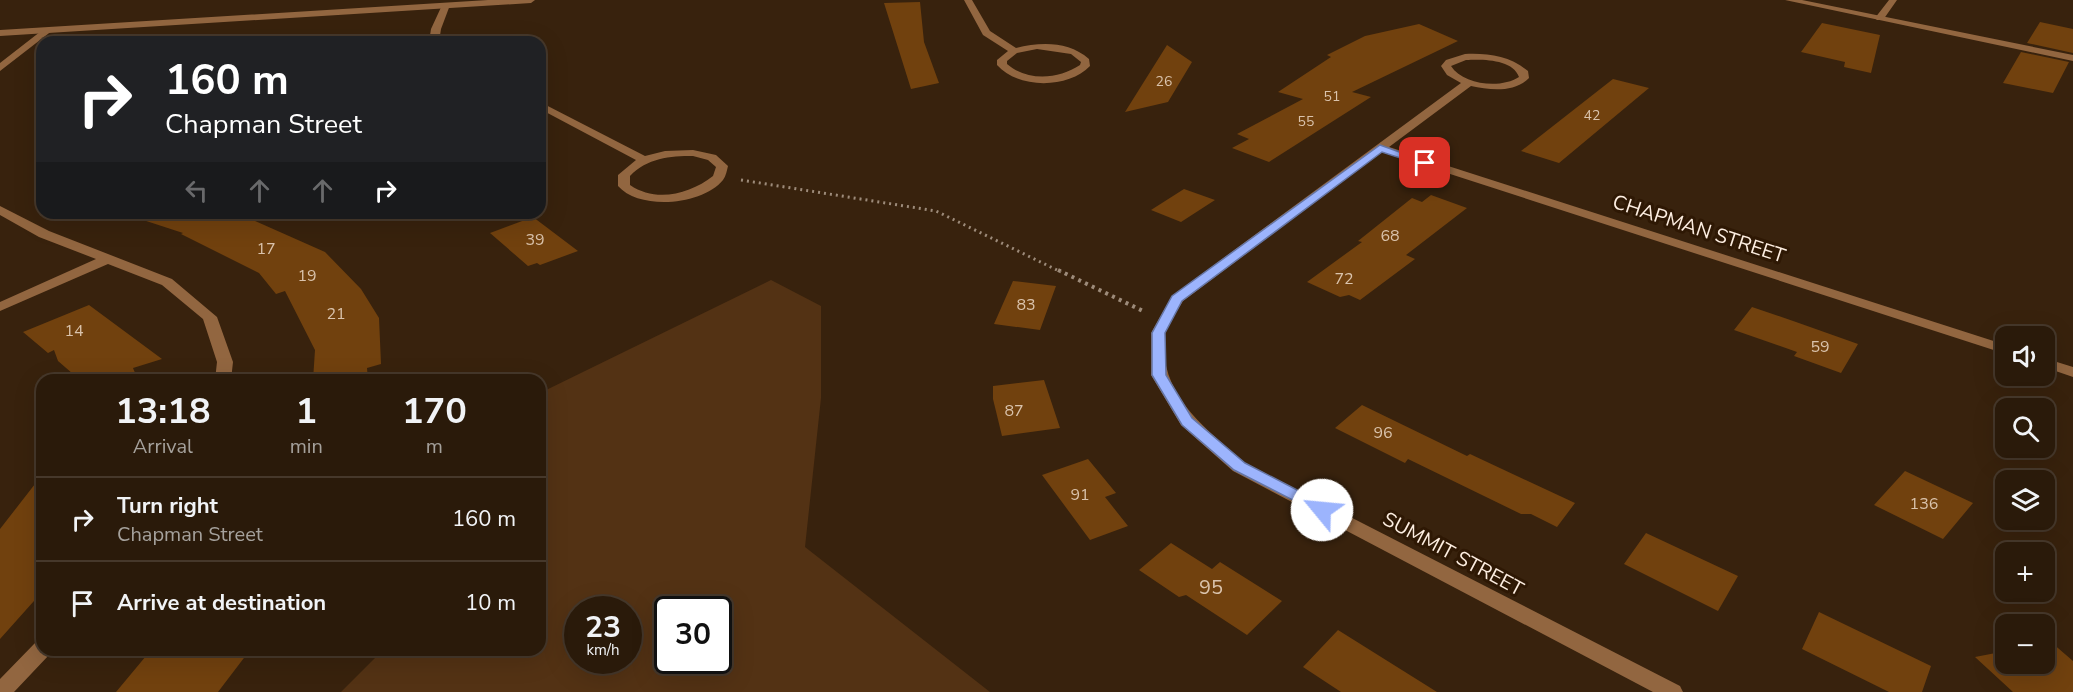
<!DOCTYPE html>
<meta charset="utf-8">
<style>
:root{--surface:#2a1a0a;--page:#322313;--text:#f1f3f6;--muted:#a5a19c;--line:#46382b}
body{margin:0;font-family:"Nunito Sans",sans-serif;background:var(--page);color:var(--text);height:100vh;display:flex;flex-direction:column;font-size:22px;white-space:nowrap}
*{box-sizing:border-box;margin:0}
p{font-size:20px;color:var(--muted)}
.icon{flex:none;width:33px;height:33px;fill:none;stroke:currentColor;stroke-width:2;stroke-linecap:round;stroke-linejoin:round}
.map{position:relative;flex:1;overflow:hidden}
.panel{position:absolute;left:36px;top:374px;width:510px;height:282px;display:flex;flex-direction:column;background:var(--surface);border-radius:18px;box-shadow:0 6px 24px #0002,0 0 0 2px var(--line)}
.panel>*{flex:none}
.top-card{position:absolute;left:36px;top:36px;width:510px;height:183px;border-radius:18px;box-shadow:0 6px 24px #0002,0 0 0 2px var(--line);background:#202124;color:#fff;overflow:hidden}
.tools{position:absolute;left:1995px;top:326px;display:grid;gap:12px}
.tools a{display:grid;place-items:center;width:60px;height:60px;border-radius:12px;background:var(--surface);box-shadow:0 6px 24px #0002,0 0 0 2px var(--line);font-size:30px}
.speed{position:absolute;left:564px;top:596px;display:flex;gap:12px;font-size:30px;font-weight:700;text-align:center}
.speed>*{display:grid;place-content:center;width:78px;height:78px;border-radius:50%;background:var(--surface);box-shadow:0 6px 24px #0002,0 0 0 2px var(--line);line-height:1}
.speed small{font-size:15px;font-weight:400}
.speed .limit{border:3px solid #111;border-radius:9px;background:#fff;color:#111}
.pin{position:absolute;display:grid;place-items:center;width:51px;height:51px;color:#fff;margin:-26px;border-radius:12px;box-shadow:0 3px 9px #0006}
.me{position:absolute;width:66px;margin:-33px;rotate:298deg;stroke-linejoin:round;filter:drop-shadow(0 0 4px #0008)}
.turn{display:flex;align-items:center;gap:21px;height:126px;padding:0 30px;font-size:27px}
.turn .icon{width:78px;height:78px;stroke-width:2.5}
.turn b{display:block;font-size:42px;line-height:51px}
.lanes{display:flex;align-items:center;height:57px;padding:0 30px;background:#0003;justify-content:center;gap:30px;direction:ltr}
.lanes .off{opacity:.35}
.eta{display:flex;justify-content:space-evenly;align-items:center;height:102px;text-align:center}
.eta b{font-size:36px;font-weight:700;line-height:42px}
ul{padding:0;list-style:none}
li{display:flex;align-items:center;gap:18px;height:84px;padding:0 30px;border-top:2px solid var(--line)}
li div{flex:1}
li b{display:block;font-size:22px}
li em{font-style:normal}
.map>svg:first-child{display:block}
.green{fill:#533214;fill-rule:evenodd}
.building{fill:#71410e}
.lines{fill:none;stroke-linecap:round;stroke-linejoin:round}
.path-far1{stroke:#9d8b7a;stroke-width:3;stroke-dasharray:2 4;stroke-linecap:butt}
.path{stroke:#9d8b7a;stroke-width:4;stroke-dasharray:3 4.5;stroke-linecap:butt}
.minor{fill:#926640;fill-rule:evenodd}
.tertiary{fill:#926640;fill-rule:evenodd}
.route{fill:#9cb4fd;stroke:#6575a4;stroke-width:1.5}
.labels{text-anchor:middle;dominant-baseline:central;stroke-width:6;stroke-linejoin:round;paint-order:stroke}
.far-number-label{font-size:14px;fill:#dac3ac}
.number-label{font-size:16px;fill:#dac3ac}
.street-label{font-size:20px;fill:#fdeee1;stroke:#2e1804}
.near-number-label{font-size:20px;fill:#dac3ac}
</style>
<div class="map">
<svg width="2073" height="692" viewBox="0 0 2073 692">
<rect width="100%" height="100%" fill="#38220d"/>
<path class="green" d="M 771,280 L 821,306 L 821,398 L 805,547 L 990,692 L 341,692 L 383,650 L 540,650 L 540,393 ZM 578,609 L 628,609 L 628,660 L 578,660 ZM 668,609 L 718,609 L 718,660 L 668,660 Z"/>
<path class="building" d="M 920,2 L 924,42 L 939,83 L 911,89 L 884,3 Z
M 2040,22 L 2073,29 L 2073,53 L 2027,43 Z
M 1822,23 L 1880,35 L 1871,73 L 1844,67 L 1845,62 L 1801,52 Z
M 1419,24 L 1458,41 L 1352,92 L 1371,97 L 1269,162 L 1232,148 L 1249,139 L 1237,134 L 1303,99 L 1278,92 L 1331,57 L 1327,55 L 1365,36 Z
M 1167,45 L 1192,62 L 1168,102 L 1125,112 Z
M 2021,52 L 2069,62 L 2053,93 L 2003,83 Z
M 1613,79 L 1649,88 L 1559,163 L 1521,151 Z
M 1184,189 L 1215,200 L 1181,222 L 1151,210 Z
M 1431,195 L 1467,208 L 1406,255 L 1415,259 L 1360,300 L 1349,295 L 1340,297 L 1307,282 L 1362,242 L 1358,241 L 1412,198 L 1422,202 Z
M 138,213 L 237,213 L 325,252 L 361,289 L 379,318 L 381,364 L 367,368 L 368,380 L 313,380 L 315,350 L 285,291 L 276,294 L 259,273 L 181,234 L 183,233 L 137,218 Z
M 533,217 L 578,251 L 540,265 L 537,263 L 528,266 L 490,233 Z
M 1013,281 L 1056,286 L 1040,330 L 994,324 Z
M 89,305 L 162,359 L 133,368 L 138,380 L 80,380 L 58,361 L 54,350 L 48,353 L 23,332 Z
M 1752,307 L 1796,322 L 1858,344 L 1841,373 L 1794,356 L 1797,352 L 1734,330 Z
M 1044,380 L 1060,428 L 1002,436 L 993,399 L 993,386 Z
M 1362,405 L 1467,456 L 1470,454 L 1575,503 L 1557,527 L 1531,514 L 1521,514 L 1408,459 L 1405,463 L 1335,428 Z
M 1088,459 L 1116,493 L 1105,497 L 1128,526 L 1090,540 L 1042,475 Z
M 1905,471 L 1973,503 L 1943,539 L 1874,505 Z
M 42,475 L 42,592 L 0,639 L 0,529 Z
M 1646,533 L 1738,576 L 1718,611 L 1624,564 Z
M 1171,543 L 1212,569 L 1220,562 L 1282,601 L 1247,635 L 1186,595 L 1179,597 L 1139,570 Z
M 1819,612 L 1931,666 L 1922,692 L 1889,692 L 1802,649 Z
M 1338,630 L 1437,692 L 1341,692 L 1303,667 Z
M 2051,642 L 2073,661 L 2073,692 L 2013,692 L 1975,657 L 2006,651 L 2006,663 L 2044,663 L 2044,643 Z
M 151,650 L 250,650 L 218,692 L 116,692 Z"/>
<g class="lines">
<path class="path-far1" d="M 741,180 L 936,211 L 1061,272"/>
<path class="path" d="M 1058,270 L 1143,311"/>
<path class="minor" d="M 964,0 L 972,0 L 990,31 L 1016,48 C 1041,42 1068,41 1089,59 L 1090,66 C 1068,89 1018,89 997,65 L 997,60 L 1008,51 L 983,35 ZM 1037,49 L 1071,54 L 1081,62 L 1080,65 C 1059,79 1028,82 1007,64 L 1007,61 L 1017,53 Z
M 1889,0 L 1897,0 L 1883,20 L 1877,20 L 1875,18 Z
M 443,3 L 450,5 L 441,29 L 439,42 L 429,42 L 431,29 Z
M 45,28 L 53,30 L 0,71 L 0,63 Z
M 1465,54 C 1488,53 1510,56 1528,71 L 1529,78 C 1514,93 1490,90 1471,86 L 1389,147 L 2006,345 L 2006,354 L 1382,152 L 1183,301 C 1177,311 1167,324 1165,335 C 1157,394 1206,429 1245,463 L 1680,686 L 1683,692 L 1653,692 L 1233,471 L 1181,425 L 1151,375 L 1151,333 L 1172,296 L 1461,83 L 1447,75 L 1441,66 L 1446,60 ZM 1466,60 C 1482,59 1513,59 1519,77 C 1501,89 1463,85 1451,66 Z
M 540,102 L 645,156 L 665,151 L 693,150 L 716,155 L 728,166 C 727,170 726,176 723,180 C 703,205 640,211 618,186 L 618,175 L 636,160 L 540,109 ZM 693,156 L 708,160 L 716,167 L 713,176 C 690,194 656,203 630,185 L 630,176 C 647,158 670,156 693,156 Z
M 0,206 L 49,231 L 172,279 L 217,317 L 233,362 L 231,380 L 215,380 L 217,362 L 203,319 L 162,285 L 108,264 L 0,311 L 0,302 L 96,259 L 39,237 L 0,215 Z
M 2044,358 L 2073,367 L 2073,377 L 2044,367 Z
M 42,641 L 42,650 L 52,650 L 49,655 L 14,692 L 0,692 L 0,679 L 35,643 Z"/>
<path class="tertiary" d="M 488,0 L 535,0 L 531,3 L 0,36 L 0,30 Z
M 1785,0 L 1802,0 L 2073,55 L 2073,61 Z"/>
</g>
<path class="route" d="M 1380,145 L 1430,163 L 1425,166 L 1382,152 L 1182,301 L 1165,333 L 1166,375 L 1192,418 L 1245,463 L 1328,506 L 1330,510 L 1328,514 L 1322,515 L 1234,470 L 1182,425 L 1152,375 L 1152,333 L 1172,296 Z"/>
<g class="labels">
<g class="far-number-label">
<text x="1164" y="81">26</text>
<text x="1332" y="96">51</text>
<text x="1592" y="115">42</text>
<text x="1306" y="121">55</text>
</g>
<g class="number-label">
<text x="1390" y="236">68</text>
<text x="535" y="240">39</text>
<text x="266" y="249">17</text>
<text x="307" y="276">19</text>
<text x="1344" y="279">72</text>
<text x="1026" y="305">83</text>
<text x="336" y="314">21</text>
<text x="74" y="331">14</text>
<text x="1820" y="347">59</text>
<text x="1014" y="411">87</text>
<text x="1383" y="433">96</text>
<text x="1080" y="495">91</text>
<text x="1924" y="504">136</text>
</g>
<g class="street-label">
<text transform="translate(1699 229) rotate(18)">CHAPMAN STREET</text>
<text transform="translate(1453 554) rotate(28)">SUMMIT STREET</text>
</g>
<g class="near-number-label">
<text x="1211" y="587">95</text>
</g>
</g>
</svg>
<div class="tools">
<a><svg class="icon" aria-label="sound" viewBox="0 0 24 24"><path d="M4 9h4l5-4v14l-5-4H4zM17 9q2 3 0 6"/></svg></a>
<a><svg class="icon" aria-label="search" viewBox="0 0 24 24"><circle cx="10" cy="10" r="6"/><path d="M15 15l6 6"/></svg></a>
<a><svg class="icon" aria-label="layers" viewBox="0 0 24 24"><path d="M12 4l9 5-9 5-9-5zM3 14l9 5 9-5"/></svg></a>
<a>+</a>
<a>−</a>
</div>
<div class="speed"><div>23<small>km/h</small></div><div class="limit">30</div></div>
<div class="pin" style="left:1425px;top:163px;background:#d93025"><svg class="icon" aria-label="arrive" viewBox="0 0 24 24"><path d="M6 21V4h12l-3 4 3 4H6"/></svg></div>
<svg class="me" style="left:1322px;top:510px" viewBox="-20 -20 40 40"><circle r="19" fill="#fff"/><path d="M0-13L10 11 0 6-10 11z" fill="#9cb4fd"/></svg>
<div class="top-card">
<div class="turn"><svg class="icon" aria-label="right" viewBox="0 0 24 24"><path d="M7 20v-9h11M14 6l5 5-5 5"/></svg><div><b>160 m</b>Chapman Street</div></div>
<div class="lanes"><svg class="icon off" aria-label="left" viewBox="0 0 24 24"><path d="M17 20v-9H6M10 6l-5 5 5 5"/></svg><svg class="icon off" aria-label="ahead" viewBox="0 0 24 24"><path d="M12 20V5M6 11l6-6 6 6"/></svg><svg class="icon off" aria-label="ahead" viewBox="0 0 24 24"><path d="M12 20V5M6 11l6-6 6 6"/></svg><svg class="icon" aria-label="right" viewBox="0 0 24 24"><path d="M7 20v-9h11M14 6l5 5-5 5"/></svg></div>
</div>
<section class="panel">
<div class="eta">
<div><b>13:18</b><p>Arrival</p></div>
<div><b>1</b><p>min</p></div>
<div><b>170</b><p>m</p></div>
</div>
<ul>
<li><svg class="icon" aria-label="right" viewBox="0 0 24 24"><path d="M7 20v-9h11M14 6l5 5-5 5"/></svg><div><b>Turn right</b><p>Chapman Street</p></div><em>160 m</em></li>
<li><svg class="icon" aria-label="arrive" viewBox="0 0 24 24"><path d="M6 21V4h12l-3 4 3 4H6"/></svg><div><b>Arrive at destination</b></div><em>10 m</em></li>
</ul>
</section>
</div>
